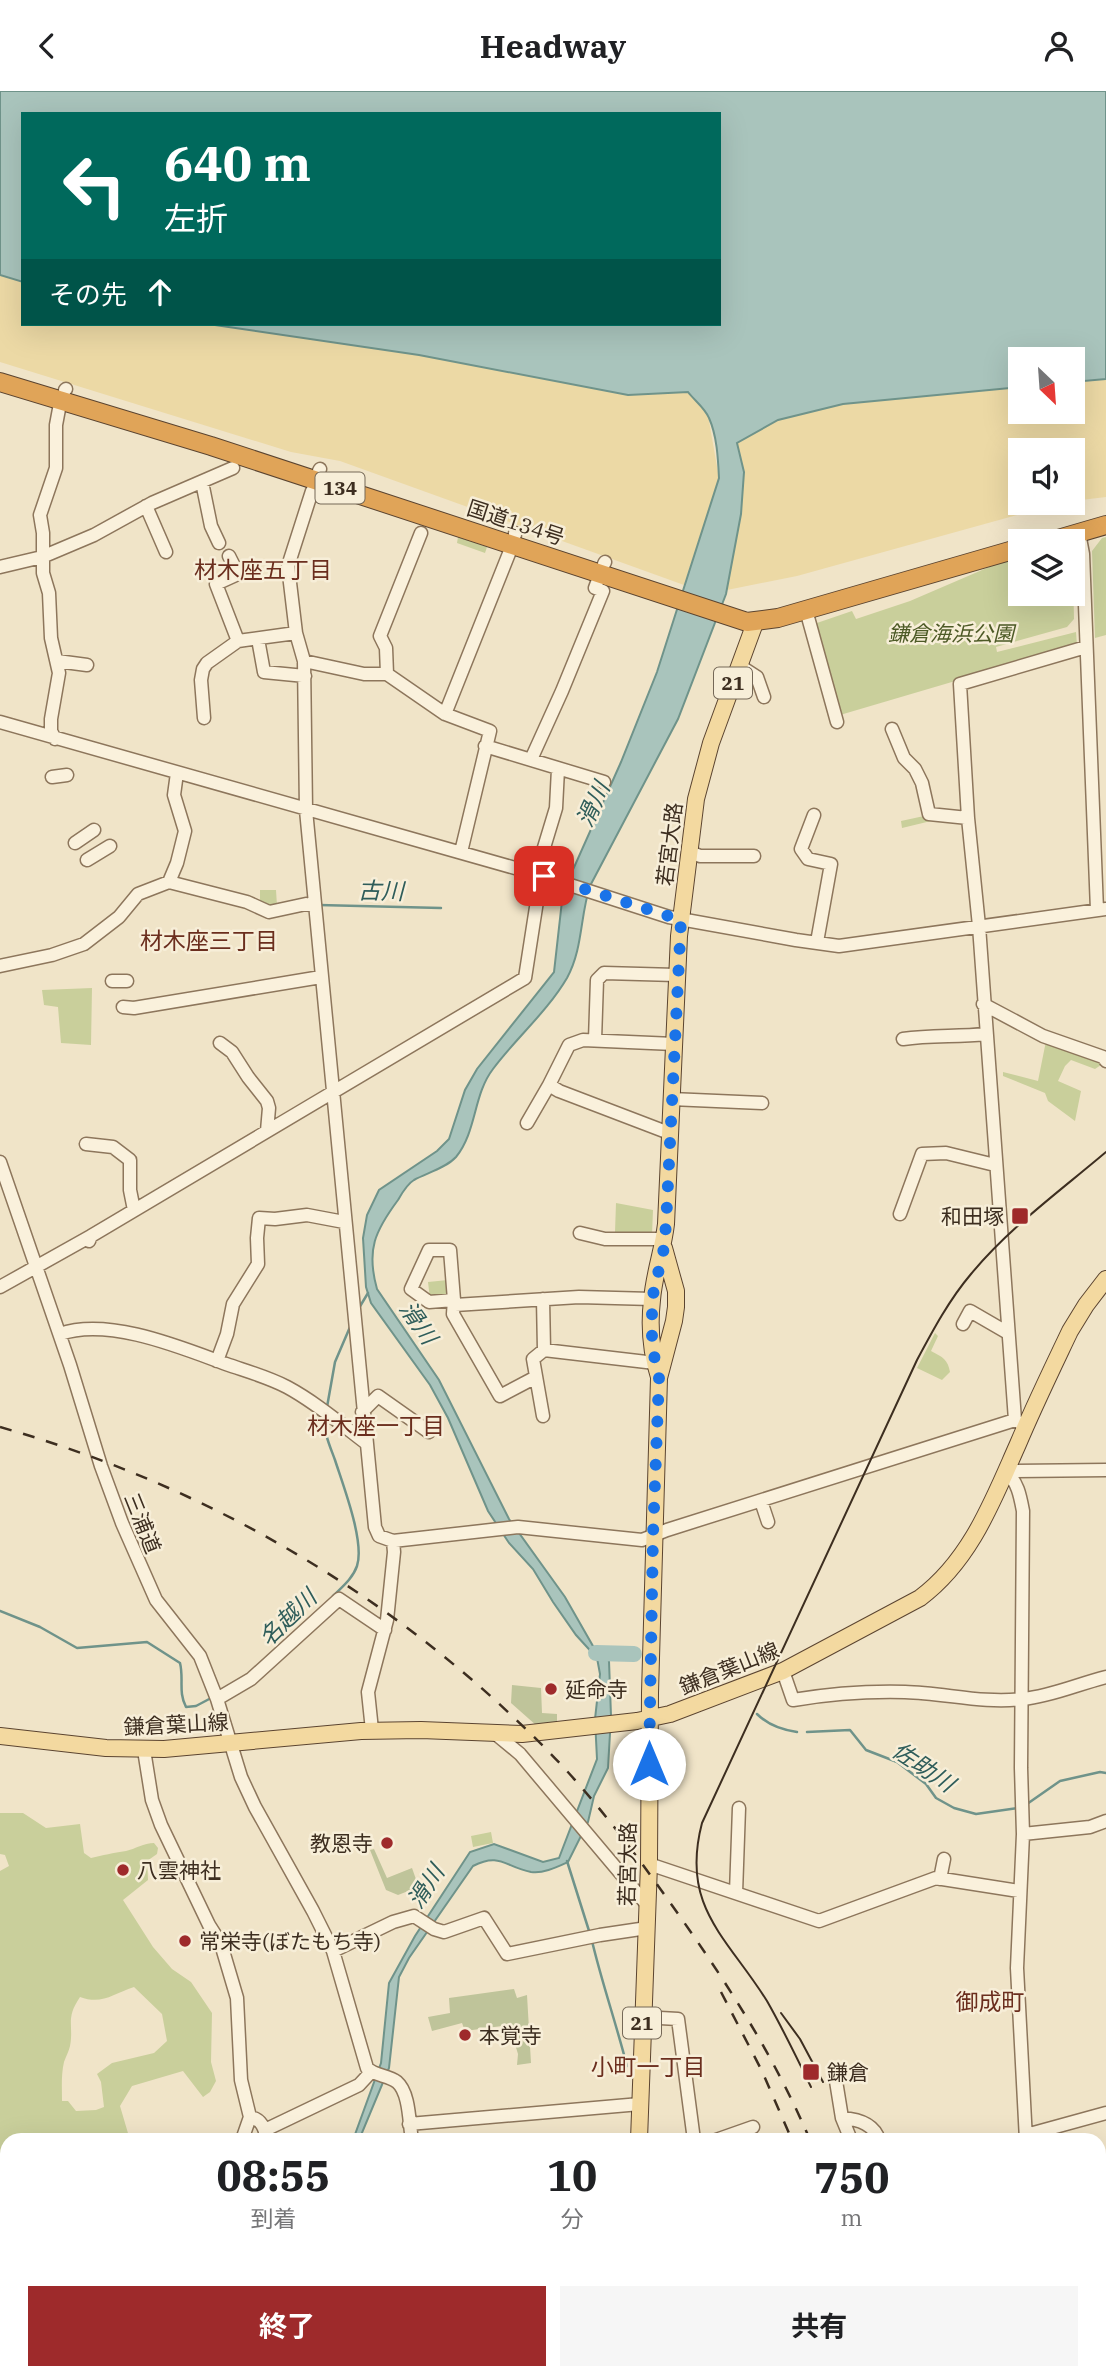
<!DOCTYPE html>
<html lang="ja">
<meta charset="utf-8">
<style>
:root{--surface:#fff;--page:#f6f6f6;--text:#202124;--muted:#757577;--accent:#9e2a2b}
body{margin:0;font-family:"IBM Plex Serif","Noto Sans JP",serif;background:var(--page);color:var(--text);height:100vh;display:flex;flex-direction:column;font-size:26px;white-space:nowrap}
*{box-sizing:border-box;margin:0}
p{font-size:23px;color:var(--muted)}
.icon{flex:none;width:38px;height:38px;fill:none;stroke:currentColor;stroke-width:2;stroke-linecap:round;stroke-linejoin:round}
.map{position:relative;flex:1;overflow:hidden}
.drawer{position:absolute;left:0px;top:2042px;width:1106px;height:247px;display:flex;flex-direction:column;background:var(--surface);border-radius:21px 21px 0 0;box-shadow:0 7px 28px #0002}
.drawer>*{flex:none}
.hud{position:absolute;left:21px;top:21px;width:700px;height:214px;border-radius:0px;box-shadow:0 7px 28px #0002;background:#00695c;color:#fff;overflow:hidden}
.needle{width:46px;rotate:155deg}
.tools{position:absolute;left:1008px;top:256px;display:grid;gap:14px}
.tools a{display:grid;place-items:center;width:77px;height:77px;border-radius:0px;background:var(--surface);box-shadow:0 7px 28px #0002;font-size:35px}
.pin{position:absolute;display:grid;place-items:center;width:60px;height:60px;color:#fff;margin:-30px;border-radius:14px;box-shadow:0 4px 10px #0006}
.me{position:absolute;width:77px;margin:-38px;rotate:0deg;stroke-linejoin:round;filter:drop-shadow(0 0 5px #0008)}
.turn{display:flex;align-items:center;gap:24px;height:147px;padding:0 28px;font-size:32px}
.turn .icon{width:91px;height:91px;stroke-width:2.5}
.turn b{display:block;font-size:49px;line-height:60px}
.then{display:flex;align-items:center;height:66px;padding:0 28px;background:#0003;gap:14px;font-size:26px}
.eta{display:flex;justify-content:space-evenly;align-items:center;height:119px;text-align:center}
.eta b{font-size:42px;font-weight:700;line-height:49px}
.cta{display:flex;gap:14px;margin-top:auto;padding:14px 28px}
.cta a{flex:1;height:80px;border-radius:0px;background:var(--accent);color:#fff;font-size:28px;font-weight:700;line-height:80px;text-align:center}
.cta a+a{background:var(--page);color:var(--text)}
header{display:flex;justify-content:space-between;align-items:center;height:91px;padding:0 28px;background:var(--surface);font-size:32px;font-weight:700}
.map>svg:first-child{display:block}
.green{fill:#c9cf9b;fill-rule:evenodd}
.sand{fill:#ecd9a5}
.cemetery{fill:#bfc49a}
.water{fill:#a9c4bc;stroke:#6f938a;stroke-width:2}
.lines{fill:none;stroke-linecap:round;stroke-linejoin:round}
.stream{stroke:#6f938a;stroke-width:2.5}
.river{stroke:#a9c4bc;stroke-width:16}
.minor-casing{stroke:#8d765c;stroke-width:15}
.major-casing{stroke:#5b4430;stroke-width:18}
.highway-casing{stroke:#5b4430;stroke-width:20}
.minor{stroke:#faf1dc;stroke-width:12}
.major{stroke:#f3d9a0;stroke-width:16}
.highway{stroke:#e0a458;stroke-width:18}
.tram{stroke:#3d2e20;stroke-width:2}
.rail{stroke:#3d2e20;stroke-width:2.5;stroke-dasharray:12 12;stroke-linecap:butt}
.route{stroke:#1a73e8;stroke-width:12;stroke-dasharray:0 21.6}
.poi-dot{fill:#9e2a2b;stroke:#f7eed8;stroke-width:2.5}
.labels{text-anchor:middle;dominant-baseline:central;stroke-width:5;stroke-linejoin:round;paint-order:stroke}
.shield{fill:#f7eed8;stroke:#756857;stroke-width:2}
.shield-label{font-size:19px;font-weight:bold;fill:#3d2e20}
.street-label{font-size:21px;fill:#3d2e20;stroke:#f7eed8}
.park-label{font-size:21px;font-style:italic;fill:#4d5a26;stroke:#f7eed8}
.poi-label{font-size:21px;fill:#3d2e20;stroke:#f7eed8;text-anchor:start}
.neighbourhood-label{font-size:23px;fill:#6b2e1e;stroke:#f7eed8}
.water-label{font-size:23px;font-style:italic;fill:#2f5d5a;stroke:#f7eed8}
</style>
<header><svg class="icon" aria-label="back" viewBox="0 0 24 24"><path d="M15 5l-7 7 7 7"/></svg>Headway<svg class="icon" aria-label="person" viewBox="0 0 24 24"><circle cx="12" cy="8" r="4"/><path d="M4 21q1-7 8-7t8 7"/></svg></header>
<div class="map">
<svg width="1106" height="2288" viewBox="0 0 1106 2288">
<rect width="100%" height="100%" fill="#f0e4c8"/>
<path class="green" d="M 458,446 L 487,456 L 485,462 L 457,452 Z
M 1106,446 L 1106,544 L 1095,547 L 1092,460 L 1102,447 Z
M 1010,467 L 1013,473 L 1020,470 L 1020,502 L 1073,502 L 1073,482 L 1074,528 L 1067,536 L 996,556 L 997,561 L 1076,541 L 1077,554 L 840,624 L 814,533 L 852,520 L 856,528 L 910,510 Z
M 924,725 L 930,726 L 931,730 L 902,737 L 901,730 Z
M 260,799 L 276,799 L 277,815 L 269,817 L 260,813 Z
M 92,897 L 91,954 L 61,952 L 58,916 L 44,914 L 42,899 Z
M 1046,950 L 1091,965 L 1101,974 L 1095,978 L 1071,969 L 1065,975 L 1058,990 L 1081,1000 L 1075,1030 L 1048,1010 L 1045,1002 L 1003,985 L 1003,981 L 1038,990 Z
M 616,1112 L 653,1119 L 652,1144 L 615,1141 Z
M 448,1189 L 448,1207 L 430,1208 L 428,1191 Z
M 935,1242 L 938,1245 L 931,1260 C 943,1266 948,1269 950,1281 L 942,1289 L 917,1277 Z
M 0,1722 L 23,1722 L 46,1737 L 80,1733 L 84,1762 L 91,1767 C 103,1764 113,1762 126,1760 C 135,1758 144,1752 154,1752 L 158,1757 L 157,1763 L 147,1770 L 148,1789 L 123,1809 L 153,1856 L 172,1878 L 191,1891 L 212,1922 L 211,1971 L 216,1990 L 210,2001 L 203,2006 L 183,1980 L 132,1995 L 120,2015 L 130,2049 L 7,2049 L 7,2159 L 5,2159 L 0,2156 L 0,1780 L 9,1775 L 5,1764 L 0,1763 ZM 134,1896 L 162,1923 L 167,1950 L 154,1962 L 112,1972 L 97,1983 L 101,1991 L 104,2016 L 96,2019 L 76,2020 L 68,2010 L 62,2010 C 62,1997 61,1984 64,1971 C 66,1965 69,1960 70,1955 C 74,1934 65,1928 80,1906 C 102,1914 113,1903 134,1896 Z
M 491,1741 L 493,1752 L 473,1756 L 471,1745 Z
M 0,2249 L 7,2254 L 7,2282 L 229,2282 L 230,2288 L 0,2288 Z"/>
<path class="sand" d="M 0,184 L 23,191 L 23,233 L 208,233 L 419,264 L 628,304 L 688,301 L 708,324 L 719,387 L 684,494 L 340,370 L 291,361 L 0,271 Z
M 1106,288 L 1106,406 L 1073,410 L 1073,359 L 1020,359 L 1020,411 L 1064,411 L 797,485 L 727,499 L 741,423 L 744,381 L 737,352 L 778,329 L 843,313 L 1020,296 L 1020,320 L 1073,320 L 1073,291 Z"/>
<path class="cemetery" d="M 512,1594 L 541,1597 L 542,1622 L 557,1623 L 557,1633 L 537,1635 L 511,1612 Z
M 374,1758 L 387,1787 L 412,1777 L 418,1794 L 416,1797 L 398,1804 L 386,1799 L 370,1759 Z
M 514,1898 L 517,1907 L 527,1904 L 531,1972 L 517,1974 L 518,1963 L 509,1934 L 465,1940 L 462,1932 L 432,1940 L 428,1926 L 450,1922 L 449,1907 Z"/>
<path class="water" d="M 0,0 L 1106,0 L 1106,288 L 1073,291 L 1073,268 L 1020,268 L 1020,296 L 843,313 L 778,329 L 737,352 L 744,381 L 741,423 L 726,503 L 678,628 L 590,795 C 580,825 583,858 567,887 C 547,921 516,947 493,978 C 473,1004 477,1040 456,1066 C 446,1077 427,1082 414,1089 C 407,1093 402,1102 398,1109 C 375,1140 366,1159 377,1198 L 439,1289 L 509,1428 L 565,1506 L 593,1555 L 609,1570 L 611,1625 L 608,1677 L 594,1705 L 588,1731 L 568,1771 C 557,1776 543,1783 531,1781 C 505,1776 500,1761 473,1775 L 409,1867 L 399,1886 L 389,1977 L 359,2049 L 353,2049 L 381,1972 L 389,1892 L 415,1845 L 470,1761 L 494,1753 L 543,1771 L 559,1767 L 597,1668 L 595,1628 L 600,1583 L 597,1567 L 576,1544 L 553,1511 L 533,1478 L 509,1452 L 488,1420 L 448,1327 L 430,1294 L 371,1212 L 366,1196 L 363,1147 L 367,1124 L 379,1099 L 437,1060 L 449,1048 L 465,999 L 477,978 L 554,881 L 563,801 L 621,671 L 657,581 L 719,387 C 718,367 717,345 709,327 C 705,317 694,309 688,301 L 628,304 L 419,264 L 208,233 L 719,233 L 719,23 L 23,23 L 23,191 L 0,184 Z"/>
<g class="lines">
<path class="stream" d="M 319,814 L 441,817
M 359,1217 L 368,1202
M 327,1316 L 335,1271 L 350,1236
M 325,1326 C 323,1341 330,1355 335,1369 C 343,1394 365,1451 357,1475 C 353,1487 342,1496 333,1505
M 0,1520 L 40,1536 L 77,1557 L 147,1551 L 180,1572 C 184,1588 178,1601 186,1616 L 196,1615 L 213,1606
M 757,1623 C 767,1633 783,1639 797,1641
M 807,1641 L 850,1639 L 866,1659 L 897,1671 L 926,1693 L 936,1707 L 954,1717 L 976,1723 L 1018,1717
M 1027,1713 L 1060,1690 L 1100,1681 L 1106,1682
M 567,1770 L 590,1843
M 592,1850 C 602,1892 616,1932 627,1975"/>
<path class="river" d="M 596,1562 L 634,1563"/>
<g class="minor-casing">
<path id="minor" d="M 65,299 L 66,298
M 319,380 L 320,378
M 202,391 L 211,435 L 219,452
M 312,400 L 288,475 L 296,542 L 304,570 L 306,719 L 375,1436 L 379,1445 L 393,1450 L 518,1436 L 642,1449 L 667,1439 L 1015,1329 L 1026,1335
M 146,415 L 166,461
M 1079,442 L 1083,463 L 1097,819
M 515,444 L 515,442
M 229,465 L 238,483 L 216,493 L 238,550
M 604,473 L 605,471
M 0,476 L 42,466 L 94,444 L 152,412 L 233,377
M 806,519 L 837,631
M 258,548 L 264,581 L 305,585
M 57,570 L 87,574
M 304,570 L 364,583 L 387,583 L 445,623 L 490,640 L 461,761
M 740,575 L 757,586 L 764,606
M 387,583 L 386,557 L 380,545 L 421,442
M 445,623 L 510,460
M 204,627 L 201,589 L 203,578 L 207,572 L 238,550 L 296,542
M 0,631 L 536,783 L 669,826 L 796,849 L 839,855 L 1106,818
M 892,638 L 904,667 L 915,678 L 922,692 L 929,723 L 968,727
M 55,648 L 51,640 L 51,628 L 59,582 L 51,547 L 49,502 L 43,482 L 43,442 L 40,424 L 56,377 L 56,334 L 59,318
M 485,655 L 604,691
M 533,669 L 533,664 L 562,600 L 603,500 L 595,497 L 598,489
M 52,686 L 67,684
M 814,724 L 801,758 L 808,768 L 831,773 L 817,851
M 75,752 L 94,739
M 690,761 L 700,765 L 754,765
M 87,769 L 110,755
M 536,783 L 556,717 L 558,678
M 169,791 L 177,772 L 185,740 L 174,704 L 177,682
M 0,875 L 52,864 L 84,853 L 119,826 L 138,803 L 169,791 L 247,811 L 269,821 L 306,813 L 314,815
M 112,890 L 127,890
M 983,913 L 1043,945 L 1103,966 L 1106,970
M 123,916 L 134,917 L 321,886
M 903,948 C 931,944 958,946 985,943
M 595,949 L 597,889 L 604,882 L 676,884
M 220,952 L 232,961 L 248,986 L 267,1010 L 269,1017 L 267,1040
M 671,1008 L 762,1012
M 527,1032 L 549,994
M 669,1042 L 559,1000 L 549,994 L 569,954 L 583,949 L 674,953
M 86,1053 L 113,1056 L 130,1069 L 130,1099 L 134,1119
M 0,1071 L 70,1274 L 101,1375 L 122,1432 L 156,1509 L 200,1565 L 217,1608 L 241,1686 L 255,1716 L 313,1820 L 333,1860 L 367,1977 C 375,1985 388,1984 397,1991 C 410,2002 409,2033 412,2049
M 900,1123 L 922,1063 L 946,1062 L 995,1074
M 580,1142 L 605,1148 L 664,1148
M 91,1145 L 525,887 L 537,810 L 544,785
M 0,1196 L 91,1145 L 89,1150
M 543,1208 L 544,1259
M 454,1209 L 429,1211 L 411,1198 L 429,1159 L 450,1159 L 454,1209 L 453,1223 L 500,1305 L 536,1286
M 455,1214 L 579,1206 L 652,1208
M 963,1233 L 970,1220 L 1008,1242
M 60,1243 C 108,1226 180,1256 226,1273 C 246,1280 268,1286 287,1296 C 315,1311 341,1333 366,1352
M 217,1270 L 227,1243 L 233,1213 L 258,1173 L 257,1147 L 259,1127 L 275,1128 L 307,1124 L 344,1131
M 362,1321 L 378,1305 L 429,1341
M 543,1325 L 533,1268 L 544,1259 L 655,1272
M 1015,1329 L 979,835 L 968,727 L 960,593 L 1086,556
M 1006,1380 C 1018,1392 1020,1404 1023,1420 L 1021,1677 L 1023,1743 L 1017,1877 L 1026,2049
M 1006,1380 L 1106,1379
M 761,1410 L 768,1431
M 783,1580 L 793,1609 C 829,1603 868,1600 905,1601 C 945,1602 983,1613 1023,1608 C 1052,1605 1078,1593 1106,1586
M 217,1608 L 251,1588 L 339,1508 L 385,1539
M 372,1639 L 368,1601 L 387,1529 L 394,1461 L 393,1450
M 497,1644 L 520,1663 L 648,1815
M 144,1659 L 152,1709 L 161,1734 L 209,1834 L 221,1853 L 237,1907 L 241,1989 L 250,2026 C 262,2028 265,2038 267,2049
M 1023,1743 L 1090,1736 L 1106,1730
M 649,1773 L 819,1830 L 936,1787 L 1019,1800
M 940,1788 L 944,1768
M 736,1802 L 739,1717
M 333,1860 L 393,1831 L 414,1825 L 434,1838 L 444,1841 L 484,1827 L 507,1863 L 600,1844 L 647,1837
M 642,1926 L 678,1928 L 694,2049
M 836,1990 L 842,2027 L 851,2049
M 842,2027 C 858,2028 874,2033 879,2049
M 409,2033 L 640,2013
M 265,2039 L 359,1994 L 371,1981
M 1026,2044 L 1106,2022
M 242,2049 L 250,2026
M 716,2049 L 753,2036
M 1099,2087 L 1106,2086
M 1099,2158 L 1106,2157
M 1099,2226 L 1106,2225
M 268,2282 L 269,2288
M 360,2282 L 383,2288
M 434,2282 L 435,2288
M 761,2282 L 814,2288
M 911,2282 L 913,2288
M 314,2288 L 317,2282
M 1017,2288 L 1018,2282"/>
</g>
<g class="major-casing">
<path id="major" d="M 659,1286 C 651,1261 649,1235 652,1209 C 654,1183 663,1159 666,1133 L 679,845 L 696,708 L 711,652 L 755,532
M 0,1645 L 106,1657 L 164,1658 L 361,1640 L 421,1639 L 522,1643 L 637,1630 L 670,1623 L 783,1580 L 920,1507 C 971,1469 993,1409 1018,1353 C 1034,1315 1052,1278 1070,1240 L 1086,1214 L 1106,1188
M 639,2049 L 649,1773 L 650,1602 L 659,1287 L 674,1230 L 676,1216 L 676,1200 L 664,1157
M 618,2288 L 618,2282
M 637,2288 L 637,2282"/>
</g>
<g class="highway-casing">
<path id="highway" d="M 0,291 L 211,355 L 747,531 L 778,527 L 1020,457
M 1051,450 L 1106,434"/>
</g>
<use href="#minor" class="minor"/>
<use href="#major" class="major"/>
<use href="#highway" class="highway"/>
<path class="tram" d="M 781,1922 L 800,1948 L 823,1991
M 811,1996 C 797,1967 783,1938 767,1910 C 727,1846 680,1816 702,1732 L 917,1269 C 933,1239 949,1209 971,1183 C 1010,1136 1060,1100 1106,1061"/>
<path class="rail" d="M 0,1336 C 208,1395 397,1506 548,1660 C 598,1711 640,1769 681,1827 C 731,1898 776,1969 810,2049
M 721,1901 L 762,1980 L 792,2049
M 887,2282 L 889,2288
M 898,2282 L 900,2288"/>
</g>
<g class="lines">
<path class="route" d="M 544,785 L 681,829 L 666,1133 L 664,1157 L 652,1208 L 652,1255 L 659,1287 L 653,1444 L 649,1673"/>
</g>
<g class="poi-dot">
<rect x="1011" y="1116" width="18" height="18" rx="3.5"/>
<circle cx="551" cy="1598" r="7"/>
<circle cx="387" cy="1752" r="7"/>
<circle cx="123" cy="1779" r="7"/>
<circle cx="185" cy="1850" r="7"/>
<circle cx="465" cy="1944" r="7"/>
<rect x="802" y="1972" width="18" height="18" rx="3.5"/>
</g>
<g class="labels">
<g class="shield">
<rect x="315.5" y="381.5" width="49" height="31" rx="5"/>
<rect x="714" y="576.5" width="38" height="31" rx="5"/>
<rect x="623" y="1916.5" width="38" height="31" rx="5"/>
</g>
<g class="shield-label">
<text x="340" y="397">134</text>
<text x="733" y="592">21</text>
<text x="642" y="1932">21</text>
</g>
<g class="street-label">
<text transform="translate(516 431) rotate(18)">国道134号</text>
<text transform="translate(669 753) rotate(-83)">若宮大路</text>
<text transform="translate(143 1432) rotate(68)">三浦道</text>
<text transform="translate(729 1577) rotate(-22)">鎌倉葉山線</text>
<text transform="translate(176 1633) rotate(-3)">鎌倉葉山線</text>
<text transform="translate(627 1773) rotate(-89)">若宮大路</text>
</g>
<g class="park-label">
<text x="951" y="542">鎌倉海浜公園</text>
</g>
<g class="poi-label">
<text x="1004" y="1125" text-anchor="end">和田塚</text>
<text x="565" y="1598">延命寺</text>
<text x="373" y="1752" text-anchor="end">教恩寺</text>
<text x="137" y="1779">八雲神社</text>
<text x="199" y="1850">常栄寺(ぼたもち寺)</text>
<text x="479" y="1944">本覚寺</text>
<text x="827" y="1981">鎌倉</text>
</g>
<g class="neighbourhood-label">
<text x="263" y="478">材木座五丁目</text>
<text x="209" y="849">材木座三丁目</text>
<text x="376" y="1334">材木座一丁目</text>
<text x="990" y="1910">御成町</text>
<text x="648" y="1975">小町一丁目</text>
</g>
<g class="water-label">
<text transform="translate(592 713) rotate(-65)">滑川</text>
<text transform="translate(381 799) rotate(1)">古川</text>
<text transform="translate(419 1231) rotate(55)">滑川</text>
<text transform="translate(287 1526) rotate(-44)">名越川</text>
<text transform="translate(924 1675) rotate(34)">佐助川</text>
<text transform="translate(425 1795) rotate(-57)">滑川</text>
</g>
</g>
</svg>
<div class="tools">
<a><svg class="needle" viewBox="-14 -14 28 28"><path d="M0-13l5 13h-10z" fill="#e53935"/><path d="M0 13l5-13h-10z" fill="#757577"/></svg></a>
<a><svg class="icon" aria-label="sound" viewBox="0 0 24 24"><path d="M4 9h4l5-4v14l-5-4H4zM17 9q2 3 0 6"/></svg></a>
<a><svg class="icon" aria-label="layers" viewBox="0 0 24 24"><path d="M12 4l9 5-9 5-9-5zM3 14l9 5 9-5"/></svg></a>
</div>
<div class="pin" style="left:544px;top:785px;background:#d93025"><svg class="icon" aria-label="arrive" viewBox="0 0 24 24"><path d="M6 21V4h12l-3 4 3 4H6"/></svg></div>
<svg class="me" style="left:649px;top:1673px" viewBox="-20 -20 40 40"><circle r="19" fill="#fff"/><path d="M0-13L10 11 0 6-10 11z" fill="#1a73e8"/></svg>
<div class="hud">
<div class="turn"><svg class="icon" aria-label="left" viewBox="0 0 24 24"><path d="M17 20v-9H6M10 6l-5 5 5 5"/></svg><div><b>640 m</b>左折</div></div>
<div class="then">その先<svg class="icon" aria-label="ahead" viewBox="0 0 24 24"><path d="M12 20V5M6 11l6-6 6 6"/></svg></div>
</div>
<section class="drawer">
<div class="eta">
<div><b>08:55</b><p>到着</p></div>
<div><b>10</b><p>分</p></div>
<div><b>750</b><p>m</p></div>
</div>
<div class="cta"><a>終了</a><a>共有</a></div>
</section>
</div>
